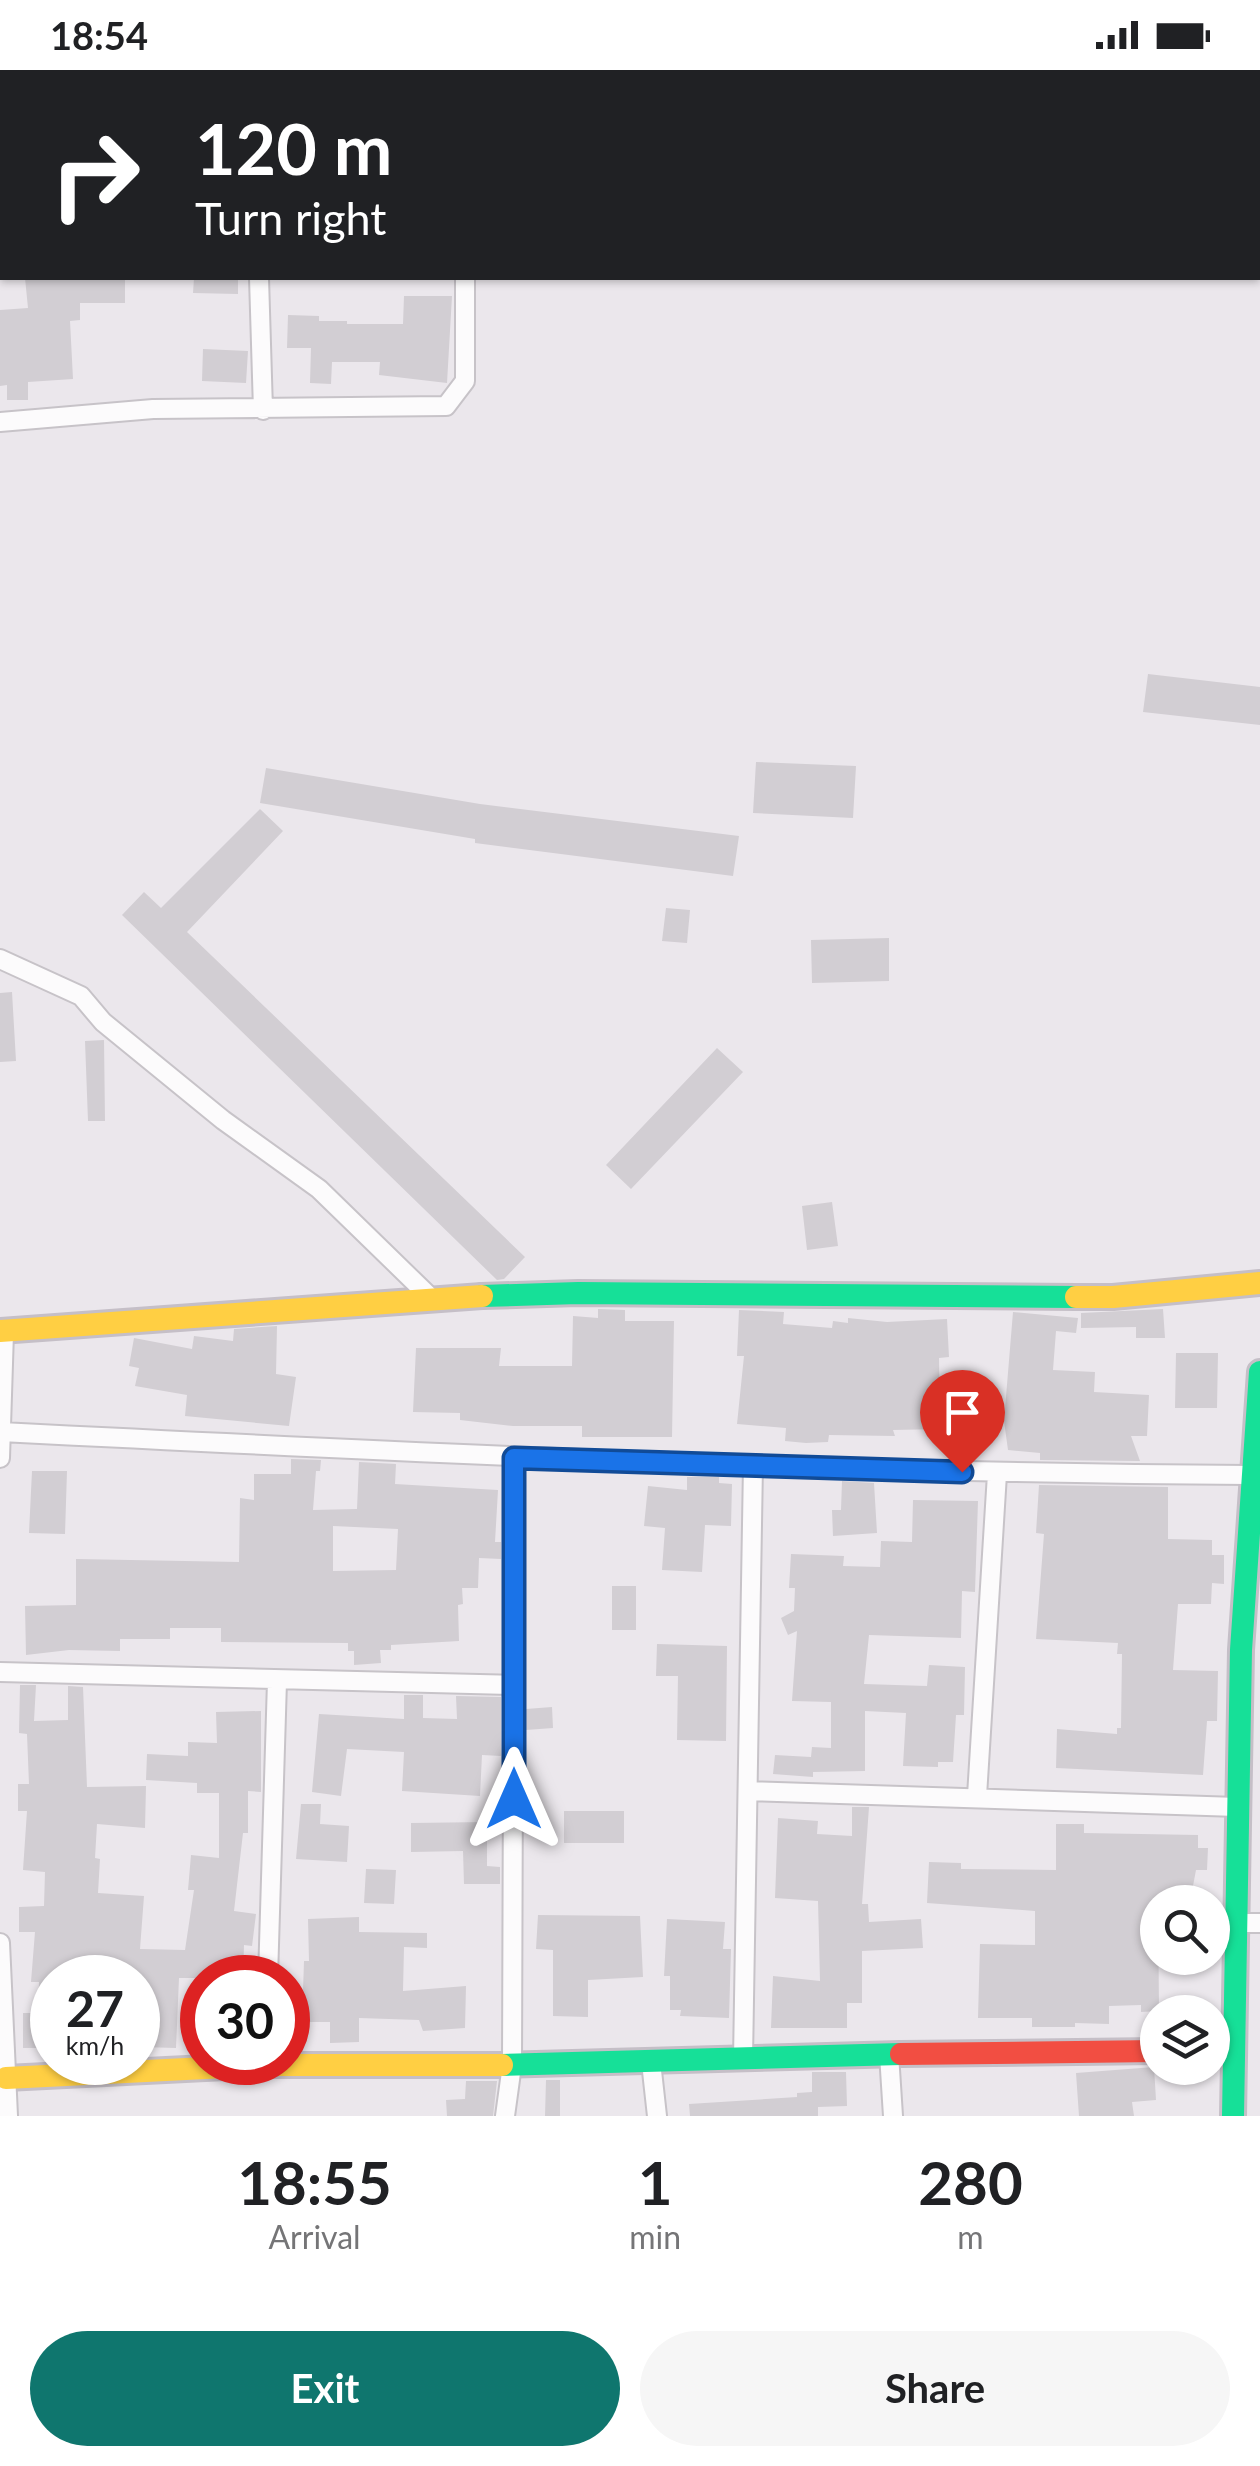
<!DOCTYPE html>
<style>
:root{--surface:#fff;--page:#f6f6f6;--text:#202124;--muted:#757577;--accent:#0f766e}
body{margin:0;font-family:Lato,sans-serif;background:var(--page);color:var(--text);height:100vh;display:flex;flex-direction:column;font-size:38px;white-space:nowrap}
*{box-sizing:border-box;margin:0}
p{font-size:32px;color:var(--muted)}
.icon{flex:none;width:55px;height:55px;fill:none;stroke:currentColor;stroke-width:2;stroke-linecap:round;stroke-linejoin:round}
.map{position:relative;height:2046px;overflow:hidden}
.side{display:flex;flex-direction:column;background:var(--surface);flex:1}
.side>*{flex:none}
.hud{position:absolute;left:0px;top:0px;width:1260px;height:210px;box-shadow:0 2px 8px #0004;background:#202124;color:#fff;overflow:hidden}
.fabs{position:absolute;left:1140px;top:1815px;display:grid;gap:20px}
.fabs a{display:grid;place-items:center;width:90px;height:90px;border-radius:50%;background:var(--surface);box-shadow:0 2px 8px #0004;font-size:50px}
.speed{position:absolute;left:30px;top:1885px;display:flex;gap:20px;font-size:50px;font-weight:700;text-align:center}
.speed>*{display:grid;place-content:center;width:130px;height:130px;border-radius:50%;background:var(--surface);box-shadow:0 2px 8px #0004;line-height:1}
.speed small{font-size:25px;font-weight:400}
.speed .limit{border:15px solid #d22;background:#fff;color:#111}
.pin{position:absolute;display:grid;place-items:center;width:85px;height:85px;color:#fff;margin:-102px -42px;border-radius:50% 50% 50% 0;rotate:-45deg;box-shadow:0 0 10px #0007}
.pin .icon{rotate:45deg}
.me{position:absolute;width:110px;margin:-55px;rotate:0deg;stroke-linejoin:round;filter:drop-shadow(0 0 8px #0008)}
.turn{display:flex;align-items:center;gap:35px;height:210px;padding:0 30px;font-size:45px}
.turn .icon{width:130px;height:130px;stroke-width:2.5}
.turn b{display:block;font-size:70px;line-height:85px}
.eta{display:flex;justify-content:space-evenly;align-items:center;height:170px;text-align:center}
.eta b{font-size:60px;font-weight:700;line-height:70px}
.button{display:flex;gap:20px;margin-top:auto;padding:20px 30px}
.button a{flex:1;height:115px;border-radius:60px;background:var(--accent);color:#fff;font-size:40px;font-weight:700;line-height:115px;text-align:center}
.button a+a{background:var(--page);color:var(--text)}
.status{display:flex;justify-content:space-between;align-items:center;height:70px;padding:0 50px;background:var(--surface);direction:ltr}
.status svg{height:28px;fill:currentColor}
.map>svg:first-child{display:block}
.building{fill:#d2ced3;fill-rule:evenodd}
.lines{fill:none;stroke-linecap:round;stroke-linejoin:round}
.street-casing{stroke:#c7c3c8;stroke-width:22}
.fast-casing{stroke:#c5bfc7;stroke-width:28}
.slow-casing{stroke:#c5bfc7;stroke-width:28}
.jam-casing{stroke:#c5bfc7;stroke-width:28}
.street{stroke:#fcfbfc;stroke-width:18}
.fast{stroke:#16e098;stroke-width:22}
.slow{stroke:#ffcf43;stroke-width:22}
.jam{stroke:#f24e42;stroke-width:22}
.route-casing{stroke:#114b97;stroke-width:25}
.route{stroke:#1a73e8;stroke-width:18}
</style>
<div class="status"><b>18:54</b><svg viewBox="0 0 49 12"><path d="M0 12V9h3v3zM5 12V6h3v6zM10 12V3h3v9zM15 12V0h3v12zM26 1h20v11H26zM47 4h2v5h-2z"/></svg></div>
<div class="map">
<svg width="1260" height="2046" viewBox="0 0 1260 2046">
<rect width="100%" height="100%" fill="#ebe7ec"/>
<path class="building" d="M 25,208 L 125,208 L 125,233 L 80,233 L 80,250 L 70,251 L 73,309 L 28,312 L 28,330 L 7,330 L 7,315 L 0,316 L 0,240 L 28,238 Z
M 194,208 L 238,208 L 238,224 L 193,223 Z
M 404,226 L 452,226 L 447,313 L 379,305 L 380,292 L 332,292 L 331,314 L 310,313 L 311,278 L 287,278 L 288,245 L 319,246 L 319,251 L 347,251 L 347,254 L 403,254 Z
M 203,279 L 248,281 L 246,313 L 202,311 Z
M 1148,604 L 1260,617 L 1260,655 L 1143,642 Z
M 756,692 L 856,696 L 853,748 L 753,743 Z
M 266,698 L 480,734 L 739,766 L 733,806 L 475,773 L 475,769 L 260,733 Z
M 260,739 L 283,761 L 187,862 L 525,1187 L 504,1209 L 497,1210 L 122,845 L 144,822 L 161,838 Z
M 666,838 L 690,840 L 687,873 L 662,871 Z
M 889,868 L 889,911 L 812,913 L 811,870 Z
M 12,922 L 16,991 L 0,992 L 0,923 Z
M 104,970 L 105,1051 L 88,1051 L 85,971 Z
M 717,978 L 743,1002 L 631,1119 L 606,1095 Z
M 832,1132 L 838,1176 L 807,1180 L 802,1136 Z
M 598,1239 L 625,1240 L 625,1251 L 674,1251 L 672,1367 L 582,1367 L 582,1356 L 513,1356 L 460,1350 L 460,1343 L 413,1342 L 416,1278 L 501,1278 L 499,1296 L 572,1296 L 573,1246 L 598,1248 Z
M 1163,1239 L 1165,1268 L 1136,1268 L 1136,1257 L 1081,1258 L 1081,1243 Z
M 739,1240 L 784,1242 L 783,1254 L 832,1258 L 833,1251 L 848,1253 L 848,1248 L 887,1252 L 947,1249 L 949,1287 L 939,1288 L 940,1359 L 893,1360 L 895,1366 L 829,1365 L 828,1372 L 806,1373 L 785,1371 L 786,1358 L 737,1354 L 744,1286 L 737,1286 Z
M 1013,1242 L 1078,1248 L 1076,1263 L 1056,1261 L 1053,1300 L 1095,1302 L 1094,1322 L 1149,1325 L 1147,1366 L 1131,1366 L 1140,1391 L 1040,1390 L 1040,1383 L 1008,1380 L 1004,1351 Z
M 277,1256 L 276,1304 L 296,1307 L 289,1356 L 185,1346 L 187,1325 L 135,1316 L 139,1298 L 129,1296 L 134,1268 L 192,1279 L 194,1266 L 233,1271 L 234,1259 Z
M 1176,1283 L 1218,1283 L 1217,1338 L 1175,1338 Z
M 291,1389 L 321,1390 L 320,1401 L 316,1401 L 313,1440 L 357,1439 L 359,1392 L 396,1394 L 395,1414 L 498,1420 L 495,1472 L 501,1472 L 501,1489 L 479,1488 L 478,1518 L 462,1518 L 463,1534 L 458,1535 L 459,1571 L 391,1575 L 391,1580 L 380,1580 L 381,1593 L 354,1595 L 354,1581 L 348,1581 L 348,1573 L 221,1572 L 221,1558 L 170,1558 L 170,1569 L 120,1569 L 120,1581 L 69,1580 L 26,1585 L 25,1536 L 76,1535 L 76,1489 L 239,1492 L 240,1428 L 254,1430 L 254,1404 L 291,1404 ZM 333,1456 L 398,1459 L 396,1500 L 333,1501 Z
M 32,1401 L 67,1401 L 65,1464 L 29,1463 Z
M 687,1407 L 719,1407 L 719,1413 L 732,1414 L 731,1456 L 705,1455 L 702,1502 L 662,1500 L 665,1458 L 644,1456 L 648,1416 L 687,1420 Z
M 842,1411 L 874,1413 L 877,1463 L 833,1466 L 832,1440 L 841,1440 Z
M 1039,1415 L 1168,1417 L 1168,1469 L 1212,1470 L 1212,1485 L 1224,1485 L 1224,1514 L 1212,1513 L 1211,1534 L 1178,1534 L 1173,1600 L 1218,1601 L 1217,1651 L 1207,1651 L 1203,1705 L 1056,1698 L 1057,1659 L 1117,1664 L 1117,1658 L 1121,1658 L 1122,1584 L 1117,1584 L 1118,1573 L 1036,1569 L 1044,1464 L 1036,1463 Z
M 913,1430 L 978,1431 L 975,1522 L 962,1521 L 961,1568 L 869,1565 L 864,1614 L 927,1616 L 929,1595 L 965,1597 L 964,1645 L 956,1645 L 953,1692 L 938,1692 L 938,1697 L 903,1696 L 906,1643 L 865,1641 L 865,1701 L 813,1702 L 813,1707 L 773,1704 L 775,1685 L 811,1687 L 812,1677 L 831,1678 L 831,1632 L 792,1631 L 797,1561 L 788,1565 L 781,1548 L 794,1541 L 795,1518 L 789,1518 L 791,1484 L 844,1486 L 843,1496 L 880,1497 L 881,1471 L 912,1472 Z
M 612,1516 L 636,1516 L 636,1560 L 612,1560 Z
M 657,1574 L 727,1576 L 726,1671 L 677,1670 L 678,1606 L 656,1606 Z
M 20,1615 L 36,1615 L 34,1651 L 68,1650 L 68,1616 L 83,1617 L 87,1717 L 146,1716 L 145,1758 L 97,1754 L 95,1788 L 100,1789 L 98,1823 L 144,1826 L 140,1879 L 185,1880 L 194,1820 L 188,1820 L 191,1785 L 219,1788 L 219,1723 L 197,1723 L 197,1713 L 146,1710 L 147,1684 L 188,1686 L 188,1672 L 217,1673 L 216,1642 L 261,1641 L 261,1722 L 248,1721 L 248,1763 L 243,1763 L 234,1841 L 256,1844 L 252,1876 L 244,1875 L 243,1908 L 179,1908 L 176,1978 L 142,1977 L 142,1908 L 52,1908 L 52,1978 L 23,1978 L 23,1943 L 38,1943 L 39,1912 L 31,1912 L 35,1862 L 19,1862 L 19,1837 L 44,1836 L 45,1802 L 23,1800 L 27,1741 L 18,1741 L 18,1714 L 29,1714 L 27,1664 L 19,1663 Z
M 404,1625 L 423,1625 L 423,1648 L 457,1649 L 456,1626 L 501,1627 L 501,1686 L 482,1685 L 480,1726 L 402,1721 L 404,1682 L 347,1679 L 341,1726 L 312,1722 L 319,1644 L 404,1649 Z
M 552,1637 L 553,1658 L 526,1660 L 526,1639 Z
M 301,1734 L 321,1734 L 320,1754 L 349,1756 L 347,1792 L 296,1789 Z
M 852,1737 L 869,1737 L 862,1834 L 868,1834 L 869,1852 L 921,1849 L 923,1878 L 862,1881 L 862,1933 L 847,1933 L 847,1958 L 771,1958 L 773,1906 L 820,1911 L 818,1831 L 775,1828 L 778,1748 L 818,1751 L 817,1764 L 852,1766 Z
M 564,1741 L 624,1741 L 624,1773 L 564,1773 Z
M 487,1752 L 487,1796 L 500,1797 L 500,1814 L 464,1814 L 463,1781 L 411,1782 L 411,1753 Z
M 1056,1754 L 1084,1754 L 1084,1763 L 1198,1765 L 1198,1778 L 1208,1778 L 1207,1800 L 1196,1800 L 1190,1832 L 1158,1832 L 1159,1941 L 1141,1942 L 1141,1935 L 1109,1936 L 1109,1954 L 1075,1953 L 1075,1957 L 1032,1957 L 1032,1948 L 978,1948 L 980,1874 L 1035,1875 L 1035,1841 L 927,1833 L 929,1792 L 961,1793 L 961,1799 L 1056,1800 Z
M 366,1799 L 396,1800 L 394,1834 L 364,1833 Z
M 538,1845 L 640,1846 L 643,1907 L 588,1910 L 588,1947 L 553,1946 L 553,1880 L 536,1879 Z
M 359,1847 L 359,1862 L 427,1863 L 427,1878 L 404,1877 L 403,1921 L 466,1916 L 465,1958 L 423,1961 L 419,1950 L 359,1948 L 359,1972 L 330,1973 L 330,1952 L 302,1952 L 304,1891 L 309,1891 L 308,1849 Z
M 667,1849 L 725,1852 L 723,1879 L 731,1879 L 729,1948 L 680,1946 L 681,1940 L 670,1940 L 670,1906 L 664,1906 Z
M 1154,1997 L 1156,2030 L 1132,2032 L 1134,2046 L 1079,2046 L 1076,2003 Z
M 812,2002 L 846,2002 L 847,2036 L 818,2037 L 818,2046 L 690,2046 L 689,2034 L 797,2027 L 797,2023 L 812,2022 Z
M 546,2010 L 560,2010 L 560,2046 L 545,2046 Z
M 466,2011 L 497,2011 L 493,2046 L 447,2046 L 446,2030 L 465,2029 Z"/>
<g class="lines">
<g class="street-casing">
<path id="street" d="M 562,0 L 564,2
M 267,2 L 268,0
M 467,2 L 467,0
M 1000,2 L 1018,0
M 0,141 L 2,141
M 259,208 L 263,340
M 0,352 L 153,339 L 446,336 L 465,311 L 465,208
M 0,889 L 81,926 L 103,952 L 223,1050 L 319,1119 L 431,1228
M 1,1362 C 417,1383 833,1403 1249,1405
M 0,1388 L 4,1262
M 0,1602 L 515,1615
M 749,1721 L 1237,1737
M 977,1726 L 997,1404
M 1236,1853 L 1260,1853
M 0,1873 L 8,2046
M 268,1908 L 277,1611
M 1212,1981 L 1234,1981
M 889,1984 L 893,2046
M 743,1989 L 753,1395
M 651,1992 L 657,2046
M 505,2046 L 512,1995 L 514,1388"/>
</g>
<g class="fast-casing">
<path id="fast" d="M 482,1226 L 578,1223 L 1076,1227
M 502,1995 L 901,1984
M 1233,2046 L 1241,1580 L 1260,1302"/>
</g>
<g class="slow-casing">
<path id="slow" d="M 1076,1227 L 1113,1227 L 1260,1213
M 0,1261 L 482,1226
M 6,2008 L 265,1995 L 502,1995"/>
</g>
<g class="jam-casing">
<path id="jam" d="M 901,1984 L 1158,1981"/>
</g>
<use href="#street" class="street"/>
<use href="#fast" class="fast"/>
<use href="#slow" class="slow"/>
<use href="#jam" class="jam"/>
</g>
<g class="lines">
<g class="route-casing">
<path id="route" d="M 514,1729 L 514,1388 L 962,1402"/>
</g>
<use href="#route" class="route"/>
</g>
</svg>
<div class="fabs">
<a><svg class="icon" aria-label="search" viewBox="0 0 24 24"><circle cx="10" cy="10" r="6"/><path d="M15 15l6 6"/></svg></a>
<a><svg class="icon" aria-label="layers" viewBox="0 0 24 24"><path d="M12 4l9 5-9 5-9-5zM3 14l9 5 9-5"/></svg></a>
</div>
<div class="speed"><div>27<small>km/h</small></div><div class="limit">30</div></div>
<div class="pin" style="left:962px;top:1402px;background:#d93025"><svg class="icon" aria-label="arrive" viewBox="0 0 24 24"><path d="M6 21V4h12l-3 4 3 4H6"/></svg></div>
<svg class="me" style="left:514px;top:1729px" viewBox="-20 -20 40 40"><path d="M0-17L14 15 0 8-14 15z" fill="#1a73e8" stroke="#fff" stroke-width="4"/></svg>
<div class="hud">
<div class="turn"><svg class="icon" aria-label="right" viewBox="0 0 24 24"><path d="M7 20v-9h11M14 6l5 5-5 5"/></svg><div><b>120 m</b>Turn right</div></div>
</div>
</div>
<section class="side">
<div class="eta">
<div><b>18:55</b><p>Arrival</p></div>
<div><b>1</b><p>min</p></div>
<div><b>280</b><p>m</p></div>
</div>
<div class="button"><a>Exit</a><a>Share</a></div>
</section>
